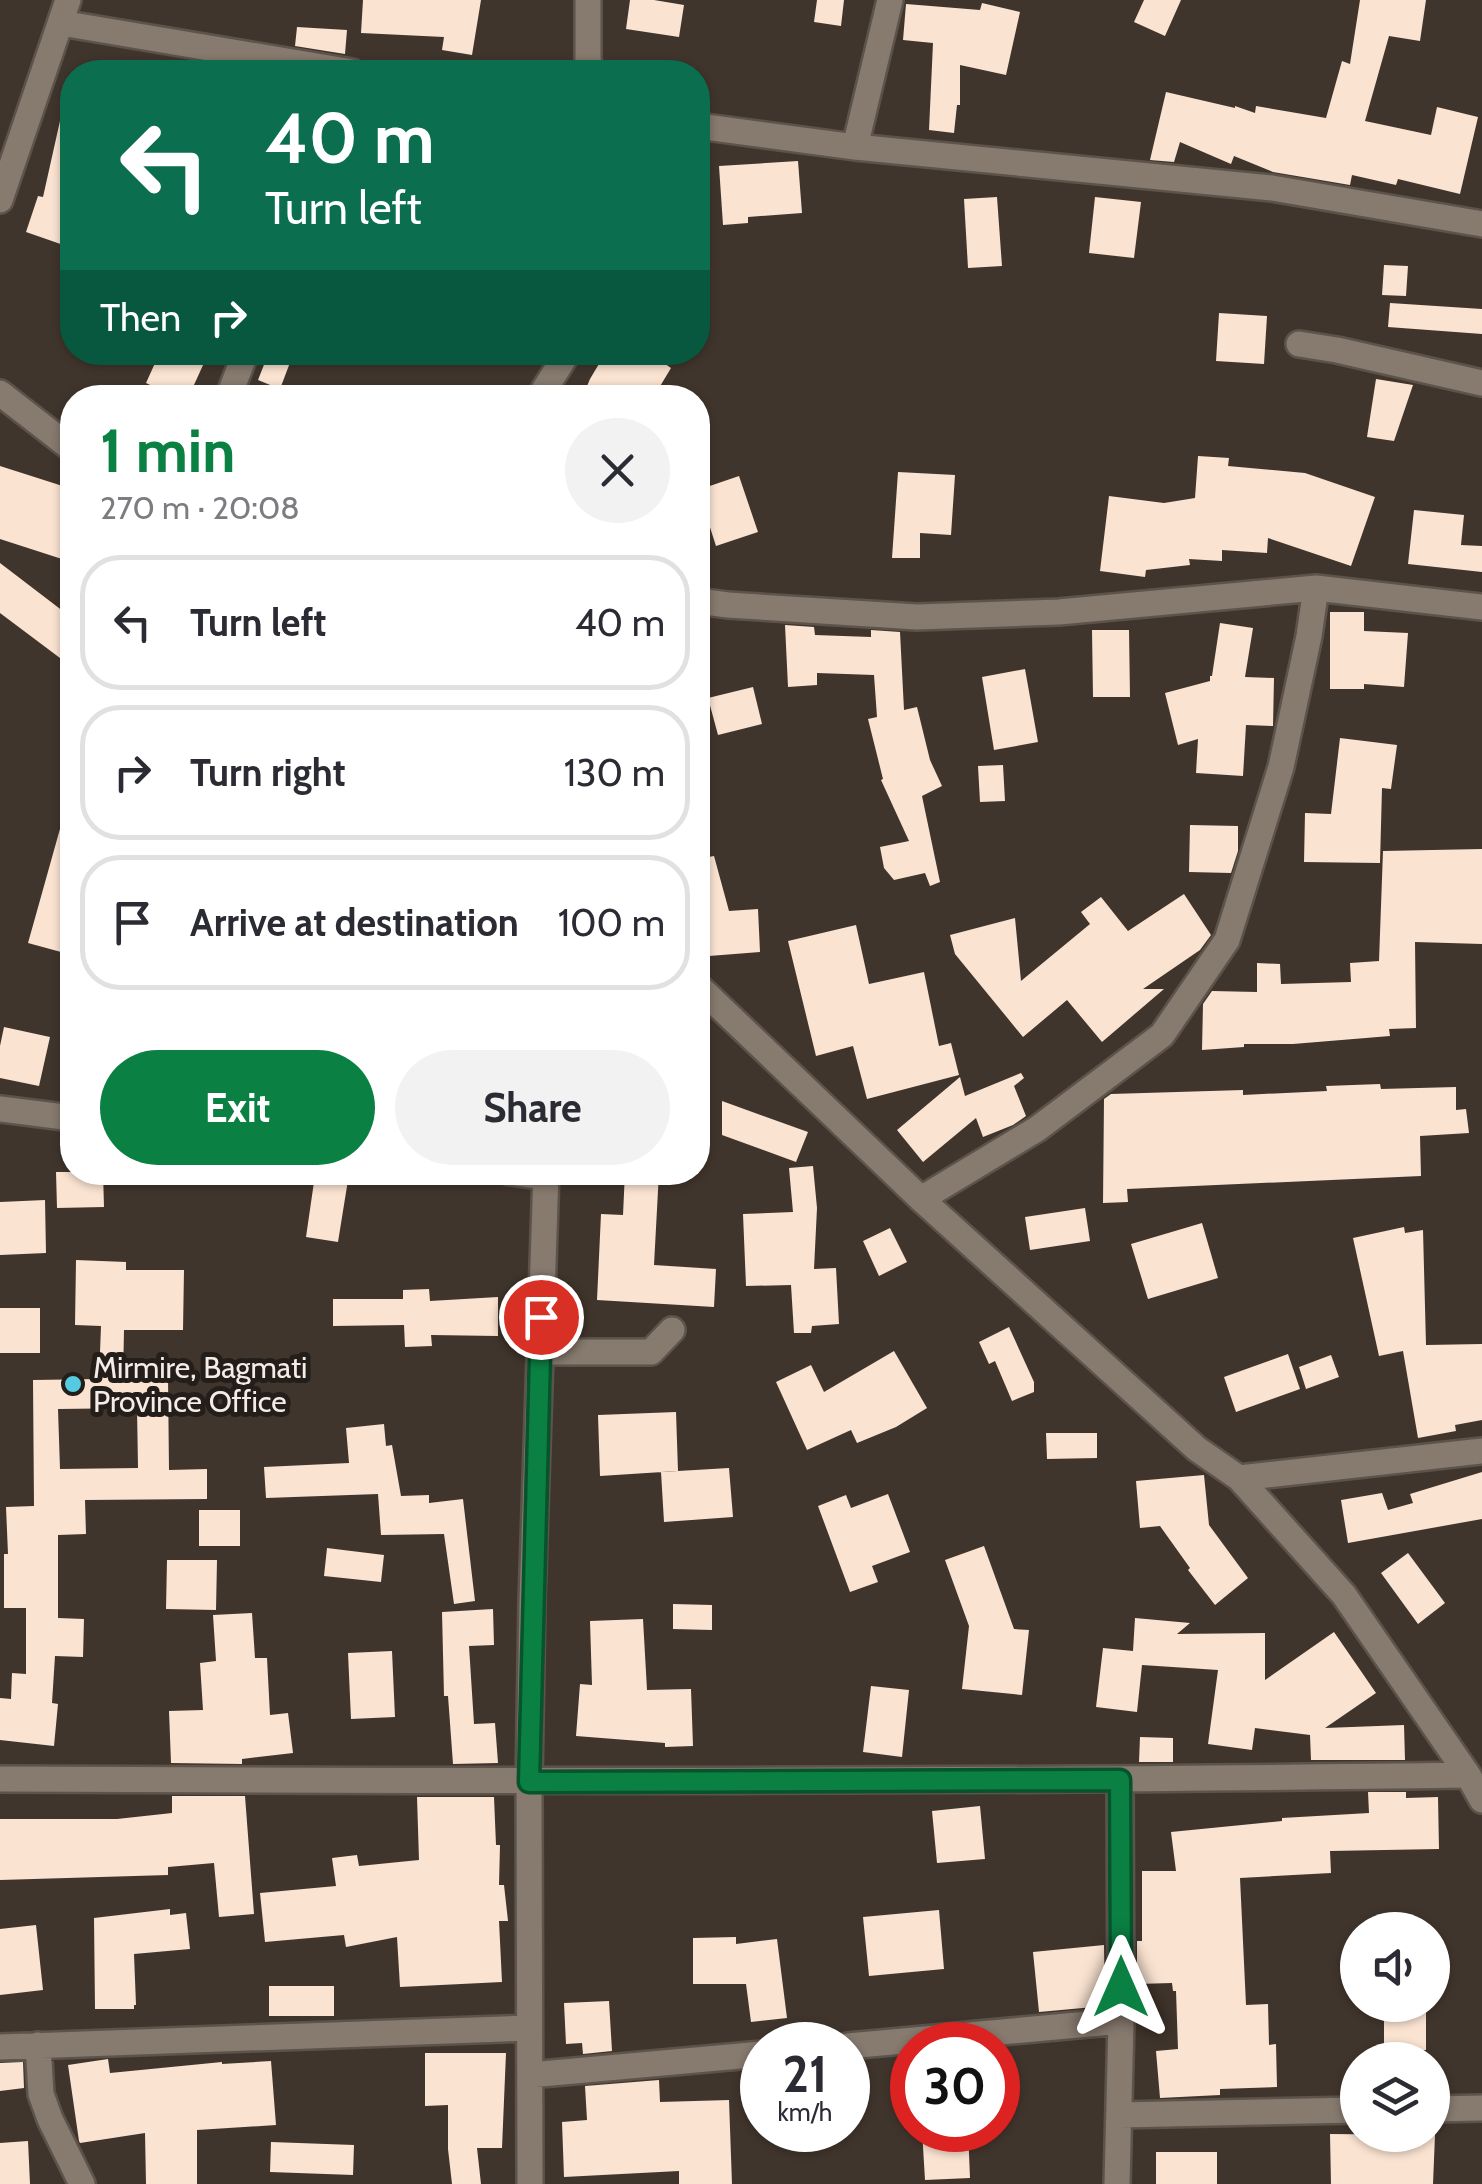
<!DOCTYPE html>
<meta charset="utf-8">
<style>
:root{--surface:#fff;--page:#f2f2f3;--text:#2b2b33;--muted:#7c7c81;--line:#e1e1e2;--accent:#0b8043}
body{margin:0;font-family:Cabin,sans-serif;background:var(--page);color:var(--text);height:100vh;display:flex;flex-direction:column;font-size:38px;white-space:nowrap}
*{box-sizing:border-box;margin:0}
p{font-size:32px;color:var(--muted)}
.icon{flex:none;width:55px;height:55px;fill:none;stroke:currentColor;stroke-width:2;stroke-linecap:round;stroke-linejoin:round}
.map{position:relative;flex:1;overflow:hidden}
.side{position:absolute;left:60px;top:385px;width:650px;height:800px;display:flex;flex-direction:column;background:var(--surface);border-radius:40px;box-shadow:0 2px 8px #0004}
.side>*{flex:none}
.guide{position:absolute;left:60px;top:60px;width:650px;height:305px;border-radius:40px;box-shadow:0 2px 8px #0004;background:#0b6e4f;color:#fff;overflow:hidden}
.tools{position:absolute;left:1340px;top:1912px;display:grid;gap:20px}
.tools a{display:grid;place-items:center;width:110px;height:110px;border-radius:50%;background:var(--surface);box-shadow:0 2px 8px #0004;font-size:50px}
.speed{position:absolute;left:740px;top:2022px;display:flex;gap:20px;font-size:50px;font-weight:700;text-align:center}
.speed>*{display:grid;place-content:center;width:130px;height:130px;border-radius:50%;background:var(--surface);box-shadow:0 2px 8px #0004;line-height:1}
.speed small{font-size:25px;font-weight:400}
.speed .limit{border:15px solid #d22;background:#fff;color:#111}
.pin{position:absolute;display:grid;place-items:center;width:85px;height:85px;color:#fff;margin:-42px;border:5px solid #fff;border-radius:50%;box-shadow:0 2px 10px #0007}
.me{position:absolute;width:110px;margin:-55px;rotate:0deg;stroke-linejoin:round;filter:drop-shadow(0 0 8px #0008)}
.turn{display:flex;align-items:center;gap:35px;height:210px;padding:0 40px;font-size:45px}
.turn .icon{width:130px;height:130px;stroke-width:2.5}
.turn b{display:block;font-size:70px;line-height:85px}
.then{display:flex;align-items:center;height:95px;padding:0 40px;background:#0003;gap:20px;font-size:38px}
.round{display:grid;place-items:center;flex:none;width:105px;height:105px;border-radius:52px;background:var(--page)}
.headline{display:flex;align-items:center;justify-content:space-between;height:170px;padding:0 40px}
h1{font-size:60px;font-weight:700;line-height:75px;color:var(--accent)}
.action{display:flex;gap:20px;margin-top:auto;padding:20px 40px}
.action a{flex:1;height:115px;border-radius:60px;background:var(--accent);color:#fff;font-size:40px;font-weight:700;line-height:115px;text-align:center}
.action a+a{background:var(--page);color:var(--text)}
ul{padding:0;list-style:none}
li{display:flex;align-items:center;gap:30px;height:135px;margin:0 20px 15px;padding:0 20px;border:5px solid var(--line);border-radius:40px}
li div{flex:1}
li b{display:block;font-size:38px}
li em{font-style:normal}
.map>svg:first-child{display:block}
.building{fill:#fae3d1;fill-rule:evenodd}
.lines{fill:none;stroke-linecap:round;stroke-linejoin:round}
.minor-casing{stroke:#5c534b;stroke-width:30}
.minor{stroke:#877a6f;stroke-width:25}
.route-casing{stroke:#07532c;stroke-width:25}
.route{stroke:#0b8043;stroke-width:18}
.poi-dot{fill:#55cae0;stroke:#231e1a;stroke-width:4}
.labels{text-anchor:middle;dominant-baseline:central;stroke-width:10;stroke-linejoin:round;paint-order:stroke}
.poi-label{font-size:30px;fill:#f4ece6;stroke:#231e1a;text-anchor:start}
</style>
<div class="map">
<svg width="1482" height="2184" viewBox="0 0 1482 2184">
<rect width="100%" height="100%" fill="#40352c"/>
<path class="building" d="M 363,0 L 481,0 L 472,55 L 442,50 L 444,37 L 361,33 Z
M 630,0 L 654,0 L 684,5 L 679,37 L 626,29 Z
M 817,0 L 844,0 L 841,26 L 814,22 Z
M 1144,0 L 1181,0 L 1165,36 L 1134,22 Z
M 1360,0 L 1426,0 L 1420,41 L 1389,36 L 1365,121 L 1431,135 L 1437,107 L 1478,117 L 1460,194 L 1398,179 L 1396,185 L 1352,175 L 1350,185 L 1273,172 L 1234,156 L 1231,164 L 1180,142 L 1174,162 L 1150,160 L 1166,92 L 1235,108 L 1235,106 L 1255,113 L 1256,106 L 1326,118 L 1342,61 L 1350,64 Z
M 982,3 L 1020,12 L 1006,75 L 960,65 L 960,105 L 957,105 L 954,133 L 929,130 L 933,43 L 903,40 L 906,4 L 980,10 Z
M 297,27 L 347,30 L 345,54 L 295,46 Z
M 62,112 L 72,113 L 72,248 L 26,232 L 38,196 L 43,197 Z
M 798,161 L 802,213 L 748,217 L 748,223 L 723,225 L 719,166 Z
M 997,197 L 1002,266 L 968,268 L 964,199 Z
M 1095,197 L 1141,202 L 1134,258 L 1089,253 Z
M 1384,265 L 1408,266 L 1406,296 L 1382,295 Z
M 1390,303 L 1482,309 L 1482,334 L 1388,327 Z
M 1219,313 L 1267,316 L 1264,364 L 1216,361 Z
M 160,352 L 209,352 L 188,398 L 177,398 L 146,383 Z
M 269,352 L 294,352 L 280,389 L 258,380 Z
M 606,352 L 648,352 L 671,368 L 653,398 L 582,398 L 590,379 Z
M 1376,379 L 1413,385 L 1394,441 L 1367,437 Z
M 1198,456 L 1229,458 L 1228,466 L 1305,473 L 1375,497 L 1351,566 L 1268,538 L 1267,553 L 1222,550 L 1222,561 L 1189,559 L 1190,565 L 1146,570 L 1145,577 L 1100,571 L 1109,496 L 1164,503 L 1195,498 Z
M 0,466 L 72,489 L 72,537 L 65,560 L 0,539 Z
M 898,472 L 955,475 L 951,535 L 920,533 L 920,558 L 892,558 Z
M 739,476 L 758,532 L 716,546 L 698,490 Z
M 1414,510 L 1464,515 L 1461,545 L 1482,546 L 1482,572 L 1408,564 Z
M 0,563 L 72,618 L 72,667 L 0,613 Z
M 1330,612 L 1364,612 L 1364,631 L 1408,633 L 1404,687 L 1364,684 L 1364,689 L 1330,689 Z
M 1220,623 L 1253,628 L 1245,677 L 1274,678 L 1273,726 L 1246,725 L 1243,776 L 1196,773 L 1198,739 L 1178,745 L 1165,693 L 1210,681 L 1210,676 L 1212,676 Z
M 785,625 L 814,627 L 815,635 L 871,637 L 871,630 L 900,632 L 904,710 L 917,707 L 930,760 L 942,786 L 922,796 L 940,882 L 930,886 L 925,873 L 894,880 L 884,868 L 880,847 L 909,841 L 881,780 L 883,779 L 868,719 L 877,717 L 874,675 L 817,673 L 817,685 L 788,687 Z
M 1092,630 L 1129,630 L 1130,697 L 1093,697 Z
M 1025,669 L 1038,742 L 994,750 L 982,677 Z
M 753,687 L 762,724 L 718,735 L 708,698 Z
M 1340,738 L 1397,745 L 1391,789 L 1382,788 L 1380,863 L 1304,862 L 1305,813 L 1331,814 Z
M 1003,765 L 1005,801 L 980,802 L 978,766 Z
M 65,811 L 72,812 L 72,955 L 28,943 Z
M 1190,825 L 1238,826 L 1238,851 L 1231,873 L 1189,872 Z
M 1482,849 L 1482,944 L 1415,942 L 1416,1028 L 1389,1029 L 1390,1036 L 1293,1044 L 1244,1044 L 1244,1047 L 1202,1050 L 1203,1004 L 1212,991 L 1257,992 L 1257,963 L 1280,964 L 1281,984 L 1351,982 L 1350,963 L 1379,961 L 1383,851 Z
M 714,856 L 729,911 L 758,909 L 760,952 L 709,956 L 703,858 Z
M 1184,894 L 1211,935 L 1200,950 L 1143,989 L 1164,989 L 1102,1042 L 1067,1000 L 1023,1037 L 955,954 L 950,935 L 1015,918 L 1021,981 L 1090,924 L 1081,912 L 1101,897 L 1128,931 Z
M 856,925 L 869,984 L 924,972 L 939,1046 L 951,1043 L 959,1075 L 867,1099 L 853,1046 L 816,1056 L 788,941 Z
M 4,1027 L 50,1037 L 39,1086 L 0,1078 L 0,1046 Z
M 1021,1073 L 1024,1078 L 1014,1086 L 1026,1116 L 1013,1125 L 983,1137 L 976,1118 L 923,1162 L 897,1130 L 960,1077 L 965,1096 Z
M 1380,1084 L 1381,1089 L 1456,1087 L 1456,1110 L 1466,1109 L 1469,1133 L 1420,1136 L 1421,1176 L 1127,1189 L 1128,1202 L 1103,1203 L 1104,1099 L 1111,1094 L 1243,1090 L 1243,1095 L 1327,1091 L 1326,1086 Z
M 722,1101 L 808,1132 L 796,1162 L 722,1135 Z
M 813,1166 L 817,1208 L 814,1269 L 836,1268 L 839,1324 L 812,1326 L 811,1333 L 794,1333 L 791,1285 L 746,1286 L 743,1214 L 793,1212 L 789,1168 Z
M 56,1172 L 103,1172 L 104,1207 L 57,1208 Z
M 625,1172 L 659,1172 L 654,1265 L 716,1269 L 714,1307 L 597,1300 L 601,1214 L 623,1215 Z
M 315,1175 L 348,1180 L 338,1242 L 306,1237 Z
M 45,1200 L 46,1253 L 0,1255 L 0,1202 Z
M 1085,1208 L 1090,1241 L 1030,1250 L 1025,1217 Z
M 1202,1223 L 1218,1278 L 1148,1299 L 1131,1244 Z
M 1404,1227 L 1405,1233 L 1423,1230 L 1426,1345 L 1482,1344 L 1482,1420 L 1455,1425 L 1456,1431 L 1418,1438 L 1403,1351 L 1379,1356 L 1353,1238 Z
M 890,1228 L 907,1262 L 879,1276 L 863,1241 Z
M 76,1260 L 126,1262 L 126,1270 L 184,1270 L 183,1330 L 124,1330 L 123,1379 L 168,1378 L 169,1470 L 207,1469 L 207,1499 L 85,1500 L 86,1534 L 58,1535 L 58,1618 L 84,1619 L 83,1657 L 55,1656 L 52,1703 L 58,1704 L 54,1746 L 0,1740 L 0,1698 L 11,1699 L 12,1673 L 26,1674 L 26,1608 L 4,1608 L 4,1554 L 8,1554 L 6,1507 L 34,1506 L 33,1380 L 99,1379 L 101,1326 L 75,1325 ZM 137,1408 L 138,1468 L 60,1469 L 58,1409 Z
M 429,1289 L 430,1301 L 498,1297 L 498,1336 L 431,1335 L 432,1346 L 405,1347 L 404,1325 L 333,1326 L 333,1299 L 403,1299 L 403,1290 Z
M 0,1308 L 40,1308 L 40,1353 L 0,1353 Z
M 1009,1327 L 1034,1382 L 1034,1392 L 1012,1401 L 995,1361 L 989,1364 L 979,1342 Z
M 894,1351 L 927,1408 L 896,1427 L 857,1443 L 851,1430 L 807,1450 L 776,1382 L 811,1365 L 824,1392 Z
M 1288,1354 L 1300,1389 L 1236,1412 L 1224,1377 Z
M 1331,1355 L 1339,1377 L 1306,1389 L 1299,1367 Z
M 676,1412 L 678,1471 L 600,1476 L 598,1415 Z
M 384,1424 L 386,1446 L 392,1445 L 401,1496 L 429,1495 L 429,1503 L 463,1499 L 475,1601 L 454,1604 L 444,1534 L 381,1535 L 378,1494 L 266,1498 L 264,1467 L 349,1463 L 346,1428 Z
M 1046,1433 L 1097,1433 L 1097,1458 L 1047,1459 Z
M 729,1468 L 733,1517 L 664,1522 L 661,1472 Z
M 1482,1472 L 1482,1519 L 1348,1543 L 1341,1500 L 1382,1493 L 1388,1510 L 1413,1503 L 1410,1494 Z
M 1204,1475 L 1209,1525 L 1248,1578 L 1215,1605 L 1188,1570 L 1190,1568 L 1160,1526 L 1140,1528 L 1136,1481 Z
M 888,1494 L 910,1552 L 872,1566 L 878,1582 L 850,1592 L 818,1506 L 846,1495 L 851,1508 Z
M 199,1510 L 240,1510 L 240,1546 L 199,1546 Z
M 984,1546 L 1014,1629 L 1029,1630 L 1022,1695 L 962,1689 L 969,1626 L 945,1560 Z
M 327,1548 L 384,1555 L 381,1582 L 324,1576 Z
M 1408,1553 L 1445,1603 L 1418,1624 L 1381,1573 Z
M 167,1560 L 217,1560 L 216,1610 L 166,1609 Z
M 673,1604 L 712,1605 L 712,1630 L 673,1629 Z
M 493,1609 L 494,1645 L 469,1646 L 474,1724 L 495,1723 L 498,1763 L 453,1764 L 448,1696 L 444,1696 L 442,1612 Z
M 252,1613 L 255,1658 L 267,1658 L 270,1715 L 288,1713 L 293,1753 L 242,1759 L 242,1764 L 171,1763 L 169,1711 L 203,1710 L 200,1663 L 216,1661 L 213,1615 Z
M 1135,1618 L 1190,1623 L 1177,1634 L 1265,1633 L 1265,1680 L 1334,1632 L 1376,1693 L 1325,1728 L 1404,1725 L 1405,1760 L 1311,1760 L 1310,1735 L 1255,1728 L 1252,1750 L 1208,1744 L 1218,1670 L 1142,1665 L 1137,1712 L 1096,1707 L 1103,1648 L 1133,1651 Z
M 643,1619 L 647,1690 L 691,1689 L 693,1746 L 665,1747 L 665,1743 L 576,1736 L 580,1684 L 592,1685 L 590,1621 Z
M 392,1651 L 395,1717 L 351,1719 L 348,1653 Z
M 871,1686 L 909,1690 L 902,1757 L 863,1752 Z
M 1140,1737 L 1173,1738 L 1173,1762 L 1139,1762 Z
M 1368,1792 L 1406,1792 L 1406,1798 L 1438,1797 L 1439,1849 L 1330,1851 L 1331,1873 L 1240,1878 L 1246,2005 L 1268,2004 L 1269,2045 L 1276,2044 L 1277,2087 L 1220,2089 L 1220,2095 L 1160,2098 L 1156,2051 L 1178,2049 L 1176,1991 L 1173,1991 L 1172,1983 L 1137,1984 L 1137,1941 L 1142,1941 L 1142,1871 L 1176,1871 L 1171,1832 L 1282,1821 L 1282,1818 L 1369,1813 Z
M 172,1796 L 245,1796 L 254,1914 L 219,1917 L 214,1863 L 168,1867 L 168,1875 L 0,1880 L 0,1819 L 117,1819 L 172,1813 Z
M 417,1797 L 494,1797 L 496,1845 L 500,1845 L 499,1885 L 504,1885 L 508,1921 L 499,1921 L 502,1982 L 400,1987 L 397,1937 L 346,1947 L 344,1935 L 265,1942 L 260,1893 L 336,1886 L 332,1858 L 357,1855 L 359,1866 L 419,1860 Z
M 980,1806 L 985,1859 L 937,1863 L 932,1811 Z
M 170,1909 L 170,1915 L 186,1913 L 190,1949 L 134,1954 L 136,2005 L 134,2005 L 134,2009 L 95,2009 L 94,1918 Z
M 939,1910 L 944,1969 L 869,1976 L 863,1917 Z
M 36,1925 L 43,1990 L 0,1995 L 0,1929 Z
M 736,1937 L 736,1944 L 777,1939 L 787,2018 L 751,2022 L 746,1984 L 693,1984 L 693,1938 Z
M 1104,1945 L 1105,2006 L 1039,2012 L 1033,1952 Z
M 269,1986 L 334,1986 L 334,2016 L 269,2016 Z
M 609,2001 L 612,2051 L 583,2054 L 582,2043 L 566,2044 L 564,2003 Z
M 1384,2005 L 1426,2005 L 1426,2050 L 1384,2051 Z
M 425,2053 L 506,2053 L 502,2148 L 477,2148 L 481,2184 L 452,2184 L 448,2149 L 448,2105 L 425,2106 Z
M 108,2059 L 110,2073 L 222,2062 L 222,2064 L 271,2061 L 276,2125 L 197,2130 L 197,2184 L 146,2184 L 145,2133 L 80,2143 L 79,2141 L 68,2065 Z
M 23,2062 L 24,2088 L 0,2091 L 0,2063 Z
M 659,2080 L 660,2102 L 729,2100 L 732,2184 L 679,2184 L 679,2171 L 564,2177 L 562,2122 L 587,2120 L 585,2086 Z
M 922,2130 L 968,2130 L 970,2178 L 925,2180 Z
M 1330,2134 L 1435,2135 L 1433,2184 L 1331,2184 Z
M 28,2141 L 30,2184 L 0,2184 L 0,2143 Z
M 271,2142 L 354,2145 L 353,2175 L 270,2172 Z
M 1156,2152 L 1217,2152 L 1217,2184 L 1156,2184 Z"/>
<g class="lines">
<g class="minor-casing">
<path id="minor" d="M 588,0 L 588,60 L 592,72
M 61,23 L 352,72
M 698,126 L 855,147 L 1272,188 L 1482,224
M 855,147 L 890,0
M 0,200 L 68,0
M 1299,344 L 1337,350 L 1482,383
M 0,393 L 72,449
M 228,398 L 246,352
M 539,398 L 568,352
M 698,601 L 728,605 L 917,617 L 1059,612 L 1316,588 L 1482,607
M 698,986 L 921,1199 L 1197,1449 L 1239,1478 L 1344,1595 L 1468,1775 L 1482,1800
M 0,1109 L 72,1118
M 510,1172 L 546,1177
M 921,1199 L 1037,1129 L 1162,1035 L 1227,940 L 1281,767 L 1309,636 L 1316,588
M 540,1352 L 651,1352 L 672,1330
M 1239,1478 L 1482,1451
M 0,1779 C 490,1781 979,1782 1468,1775
M 38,2045 L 41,2094 L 50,2119 L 82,2184
M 848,2046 L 1121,2021
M 0,2047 L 529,2028
M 530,2075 L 762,2054
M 1432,2109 L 1482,2108
M 1120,2115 L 1358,2110
M 530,2184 L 529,1782 L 532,1601 L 546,1172
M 1117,2184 L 1121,2021 L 1120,1780"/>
</g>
<use href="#minor" class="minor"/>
</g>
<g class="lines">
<g class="route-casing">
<path id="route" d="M 541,1317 L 529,1782 L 1120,1780 L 1121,1987"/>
</g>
<use href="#route" class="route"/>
</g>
<circle class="poi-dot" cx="73" cy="1384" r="10"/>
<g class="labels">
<g class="poi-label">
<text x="93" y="1367">Mirmire, Bagmati<tspan x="93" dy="34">Province Office</tspan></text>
</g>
</g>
</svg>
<div class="tools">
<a><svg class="icon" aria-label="sound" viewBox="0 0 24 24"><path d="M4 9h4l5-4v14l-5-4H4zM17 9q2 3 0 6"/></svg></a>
<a><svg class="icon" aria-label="layers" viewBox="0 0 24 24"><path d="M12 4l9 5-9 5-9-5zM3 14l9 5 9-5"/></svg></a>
</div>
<div class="speed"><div>21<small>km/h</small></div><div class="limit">30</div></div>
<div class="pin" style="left:541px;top:1317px;background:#d93025"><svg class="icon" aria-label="arrive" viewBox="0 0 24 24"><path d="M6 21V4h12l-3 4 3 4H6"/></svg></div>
<svg class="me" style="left:1121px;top:1987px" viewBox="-20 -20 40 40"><path d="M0-17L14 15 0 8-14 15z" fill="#0b8043" stroke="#fff" stroke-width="4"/></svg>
<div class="guide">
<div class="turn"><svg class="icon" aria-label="left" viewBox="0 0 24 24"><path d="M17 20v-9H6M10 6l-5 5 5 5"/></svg><div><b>40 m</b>Turn left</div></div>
<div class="then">Then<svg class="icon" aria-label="right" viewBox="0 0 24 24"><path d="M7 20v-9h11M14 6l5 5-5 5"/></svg></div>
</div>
<section class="side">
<div class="headline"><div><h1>1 min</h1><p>270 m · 20:08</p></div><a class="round"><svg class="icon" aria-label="close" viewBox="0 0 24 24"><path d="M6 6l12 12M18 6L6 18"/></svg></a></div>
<ul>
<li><svg class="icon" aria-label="left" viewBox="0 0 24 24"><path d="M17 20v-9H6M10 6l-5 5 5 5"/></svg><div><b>Turn left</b></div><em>40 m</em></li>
<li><svg class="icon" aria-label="right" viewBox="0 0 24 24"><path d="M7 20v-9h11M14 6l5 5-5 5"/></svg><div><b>Turn right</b></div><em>130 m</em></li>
<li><svg class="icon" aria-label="arrive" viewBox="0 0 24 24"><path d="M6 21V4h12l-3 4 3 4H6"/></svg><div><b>Arrive at destination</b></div><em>100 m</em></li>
</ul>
<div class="action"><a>Exit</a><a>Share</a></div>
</section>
</div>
